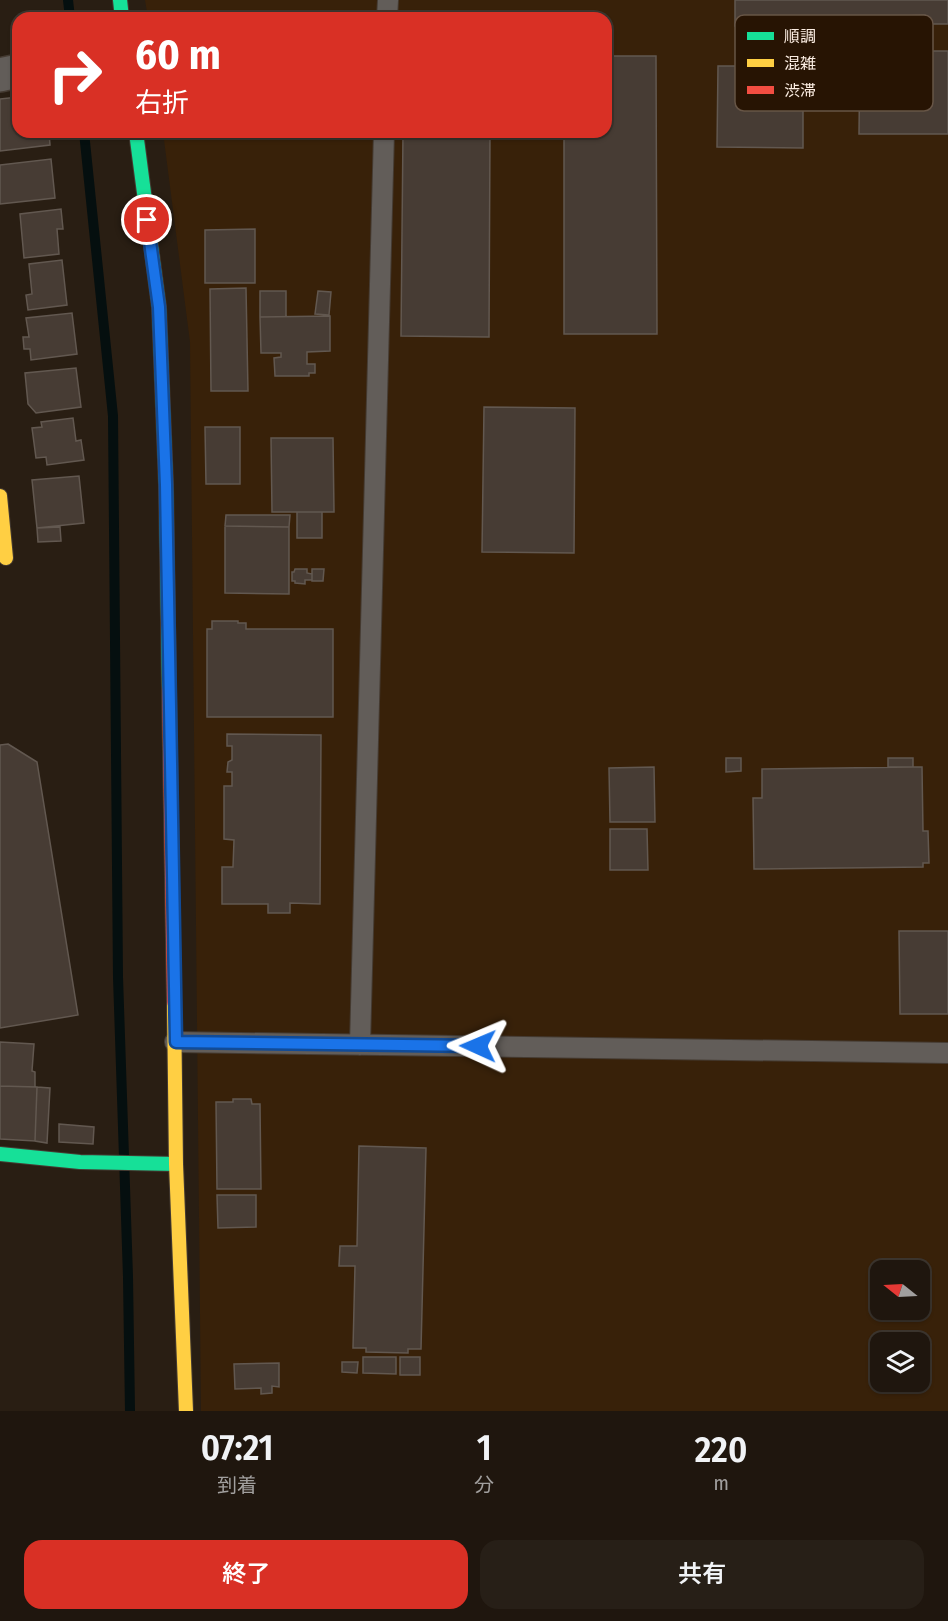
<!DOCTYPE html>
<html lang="ja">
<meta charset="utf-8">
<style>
:root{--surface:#1f160e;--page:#271f17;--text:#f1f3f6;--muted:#a19f9e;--line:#3c352e;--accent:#d93025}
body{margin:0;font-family:"Fira Sans Condensed","Noto Sans JP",sans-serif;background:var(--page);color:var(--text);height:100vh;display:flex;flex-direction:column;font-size:22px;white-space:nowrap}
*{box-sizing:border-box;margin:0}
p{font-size:20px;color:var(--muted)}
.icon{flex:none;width:33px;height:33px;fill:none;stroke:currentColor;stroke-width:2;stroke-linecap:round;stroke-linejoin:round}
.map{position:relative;height:1411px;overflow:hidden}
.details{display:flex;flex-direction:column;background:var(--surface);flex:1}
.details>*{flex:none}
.top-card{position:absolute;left:12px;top:12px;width:600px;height:126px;border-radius:18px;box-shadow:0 2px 4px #0004,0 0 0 2px var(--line);background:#d93025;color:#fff;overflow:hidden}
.needle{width:39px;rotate:288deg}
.fabs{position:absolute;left:870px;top:1260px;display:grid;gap:12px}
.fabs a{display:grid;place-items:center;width:60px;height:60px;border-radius:12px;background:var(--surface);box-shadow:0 2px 4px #0004,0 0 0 2px var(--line);font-size:30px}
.pin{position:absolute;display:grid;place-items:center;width:51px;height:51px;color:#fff;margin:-26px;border:3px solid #fff;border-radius:50%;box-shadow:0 2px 6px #0007}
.me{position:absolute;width:66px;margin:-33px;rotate:271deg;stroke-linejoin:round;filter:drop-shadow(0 0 4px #0008)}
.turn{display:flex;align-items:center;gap:21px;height:126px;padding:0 24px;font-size:27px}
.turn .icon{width:78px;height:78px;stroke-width:2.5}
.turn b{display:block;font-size:42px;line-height:51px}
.eta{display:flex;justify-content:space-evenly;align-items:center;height:102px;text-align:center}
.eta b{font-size:36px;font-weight:600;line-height:42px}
.action{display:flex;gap:12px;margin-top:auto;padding:12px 24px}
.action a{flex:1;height:69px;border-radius:18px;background:var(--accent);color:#fff;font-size:24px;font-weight:600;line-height:69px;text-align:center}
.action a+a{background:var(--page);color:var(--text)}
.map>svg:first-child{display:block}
.built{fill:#382109;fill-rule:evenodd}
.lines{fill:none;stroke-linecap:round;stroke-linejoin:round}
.stream{stroke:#050f0f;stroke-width:10}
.building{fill:#473c34;stroke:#625850;stroke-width:1.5}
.lane-casing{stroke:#453b32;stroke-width:22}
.street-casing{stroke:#453b32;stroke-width:36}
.fast-casing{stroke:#453b32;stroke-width:16}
.slow-casing{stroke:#453b32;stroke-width:16}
.jam-casing{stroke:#453b32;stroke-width:16}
.lane{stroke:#625d59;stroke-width:20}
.street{stroke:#625d59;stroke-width:33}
.fast{stroke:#16e098;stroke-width:14}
.slow{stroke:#ffcf43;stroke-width:14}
.jam{stroke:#f24e42;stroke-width:14}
.route-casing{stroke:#114b97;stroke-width:15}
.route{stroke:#1a73e8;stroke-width:10}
.key{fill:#271403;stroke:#675546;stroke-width:1.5}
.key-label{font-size:16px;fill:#fceee3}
</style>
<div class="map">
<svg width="948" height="1411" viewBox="0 0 948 1411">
<rect width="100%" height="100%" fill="#291e13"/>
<path class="built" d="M 145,0 L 948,0 L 948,1411 L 201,1411 L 190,342 L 163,132 L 606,132 L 606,18 L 148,18 ZM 880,1270 L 920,1270 L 920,1310 L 880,1310 ZM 880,1342 L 920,1342 L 920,1382 L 880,1382 Z"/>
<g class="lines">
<path class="stream" d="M 68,0 L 70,18
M 84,132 L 113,416 L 118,977 L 128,1277 L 130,1411"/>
</g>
<path class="building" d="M 735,0 L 948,0 L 948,24 L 926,24 L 925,15 L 904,16 L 904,19 L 805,18 L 805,27 L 735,26 Z
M 860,51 L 948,51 L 948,134 L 859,134 Z
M 606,56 L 656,56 L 657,334 L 564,334 L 564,132 L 606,132 Z
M 718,66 L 803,66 L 803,148 L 717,147 Z
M 18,97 L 18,132 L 49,132 L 50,145 L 0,151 L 0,99 Z
M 403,132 L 490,132 L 489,337 L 401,336 Z
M 51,159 L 55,198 L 0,204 L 0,165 Z
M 61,209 L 63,229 L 57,229 L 59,254 L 24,258 L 20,214 Z
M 255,229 L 255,283 L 205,283 L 205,230 Z
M 62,260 L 67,305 L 28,310 L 26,295 L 32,294 L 29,264 Z
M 246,288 L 248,391 L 211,391 L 210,289 Z
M 260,291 L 286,291 L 286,317 L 260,317 Z
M 318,291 L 331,292 L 329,315 L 315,314 Z
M 72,313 L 77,354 L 31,360 L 30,349 L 24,349 L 23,337 L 29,337 L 26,318 Z
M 330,316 L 330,351 L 307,352 L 307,364 L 315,364 L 315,373 L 309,373 L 309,376 L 275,376 L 274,358 L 281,357 L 281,353 L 261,353 L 260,317 Z
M 76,368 L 81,407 L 36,413 L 28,404 L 25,373 Z
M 484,407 L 575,408 L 574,553 L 482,552 Z
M 73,418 L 76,441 L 81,440 L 84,460 L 47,465 L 46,457 L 36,458 L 32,428 L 42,427 L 41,422 Z
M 205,427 L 240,427 L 240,484 L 206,484 Z
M 271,438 L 333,438 L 334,512 L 272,512 Z
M 79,476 L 84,523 L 37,528 L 32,480 Z
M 297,512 L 322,512 L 322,538 L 297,538 Z
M 226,515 L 290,515 L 289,527 L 225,526 Z
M 225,526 L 289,527 L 289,594 L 225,593 Z
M 60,527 L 61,541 L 38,542 L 37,528 Z
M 295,569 L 307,569 L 307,573 L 312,574 L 312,580 L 305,580 L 305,584 L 295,583 L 295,581 L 292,581 L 292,572 L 294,572 Z
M 312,569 L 324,569 L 323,581 L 312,581 Z
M 212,621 L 238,621 L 238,623 L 246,623 L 246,629 L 333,629 L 333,717 L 207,717 L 207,629 L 212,629 Z
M 227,734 L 321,735 L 320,904 L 290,903 L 290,913 L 268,913 L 268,904 L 222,904 L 222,867 L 233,867 L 234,840 L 224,839 L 224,786 L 232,786 L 232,772 L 227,772 L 228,762 L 232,760 L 232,746 L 227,746 Z
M 8,744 L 37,762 L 78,1015 L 0,1028 L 0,745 Z
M 726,758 L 741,758 L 741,771 L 726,772 Z
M 888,758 L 913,758 L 913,767 L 888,767 Z
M 654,767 L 655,822 L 610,822 L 609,768 Z
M 913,767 L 922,767 L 923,831 L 928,831 L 929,863 L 923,863 L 923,867 L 754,869 L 753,798 L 762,798 L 762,769 Z
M 610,829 L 647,829 L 648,870 L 610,870 Z
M 899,931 L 948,931 L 948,1014 L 900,1014 Z
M 0,1042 L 34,1044 L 32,1071 L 35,1072 L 35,1087 L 0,1086 Z
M 0,1086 L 37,1087 L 35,1141 L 0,1139 Z
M 37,1087 L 50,1088 L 47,1143 L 35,1141 Z
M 233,1099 L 251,1099 L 252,1104 L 260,1104 L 261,1189 L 217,1189 L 216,1102 L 233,1102 Z
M 59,1124 L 94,1127 L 93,1144 L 59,1142 Z
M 359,1146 L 426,1148 L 421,1349 L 408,1349 L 408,1353 L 366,1352 L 366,1348 L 353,1348 L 355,1266 L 339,1266 L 340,1246 L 357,1246 Z
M 217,1195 L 256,1195 L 256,1227 L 218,1228 Z
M 363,1357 L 396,1357 L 396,1374 L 363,1373 Z
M 400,1357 L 420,1357 L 420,1375 L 400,1375 Z
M 342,1362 L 358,1362 L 357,1373 L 342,1372 Z
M 279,1363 L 279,1387 L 272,1386 L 272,1393 L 261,1394 L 261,1388 L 235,1389 L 234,1364 Z"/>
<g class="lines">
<g class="lane-casing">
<path id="lane" d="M 387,18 L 388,0
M 175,1042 L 948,1053
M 360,1045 L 384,132"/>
</g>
<g class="street-casing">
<path id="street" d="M 0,75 L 18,71"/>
</g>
<g class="fast-casing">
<path id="fast" d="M 120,0 L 122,18
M 136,132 L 159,307 L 166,485 L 169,689
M 0,1154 L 80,1162 L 176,1164"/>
</g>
<g class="slow-casing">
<path id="slow" d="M 0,496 L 6,558
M 174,1002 L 176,1164 L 186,1411"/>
</g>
<g class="jam-casing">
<path id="jam" d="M 169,689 L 174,1002"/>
</g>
<use href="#lane" class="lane"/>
<use href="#street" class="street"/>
<use href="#fast" class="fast"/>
<use href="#slow" class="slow"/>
<use href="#jam" class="jam"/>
</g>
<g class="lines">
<g class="route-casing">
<path id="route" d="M 147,220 L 159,307 L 166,485 L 176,1042 L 478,1046"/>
</g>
<use href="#route" class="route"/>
</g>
<rect x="735" y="15" width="198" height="96" rx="9" class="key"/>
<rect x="747" y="32" width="27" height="8" fill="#16e098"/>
<rect x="747" y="59" width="27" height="8" fill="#ffcf43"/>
<rect x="747" y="86" width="27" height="8" fill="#f24e42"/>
<g class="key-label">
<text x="784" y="42">順調</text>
<text x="784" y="69">混雑</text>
<text x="784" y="96">渋滞</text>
</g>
</svg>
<div class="fabs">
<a><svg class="needle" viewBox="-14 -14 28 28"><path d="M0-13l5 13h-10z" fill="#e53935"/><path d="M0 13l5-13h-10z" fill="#a19f9e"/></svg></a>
<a><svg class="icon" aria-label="layers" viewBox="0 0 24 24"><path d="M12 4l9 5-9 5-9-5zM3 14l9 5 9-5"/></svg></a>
</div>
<div class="pin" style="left:147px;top:220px;background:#d93025"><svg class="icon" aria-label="arrive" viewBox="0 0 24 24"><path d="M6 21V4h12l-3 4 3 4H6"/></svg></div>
<svg class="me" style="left:478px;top:1046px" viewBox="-20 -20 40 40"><path d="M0-17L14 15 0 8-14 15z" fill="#1a73e8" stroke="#fff" stroke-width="4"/></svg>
<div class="top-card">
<div class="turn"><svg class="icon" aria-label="right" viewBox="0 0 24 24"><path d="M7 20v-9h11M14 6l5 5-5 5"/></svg><div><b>60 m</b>右折</div></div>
</div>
</div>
<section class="details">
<div class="eta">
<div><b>07:21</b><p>到着</p></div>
<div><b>1</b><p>分</p></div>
<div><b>220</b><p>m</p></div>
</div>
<div class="action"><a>終了</a><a>共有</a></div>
</section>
